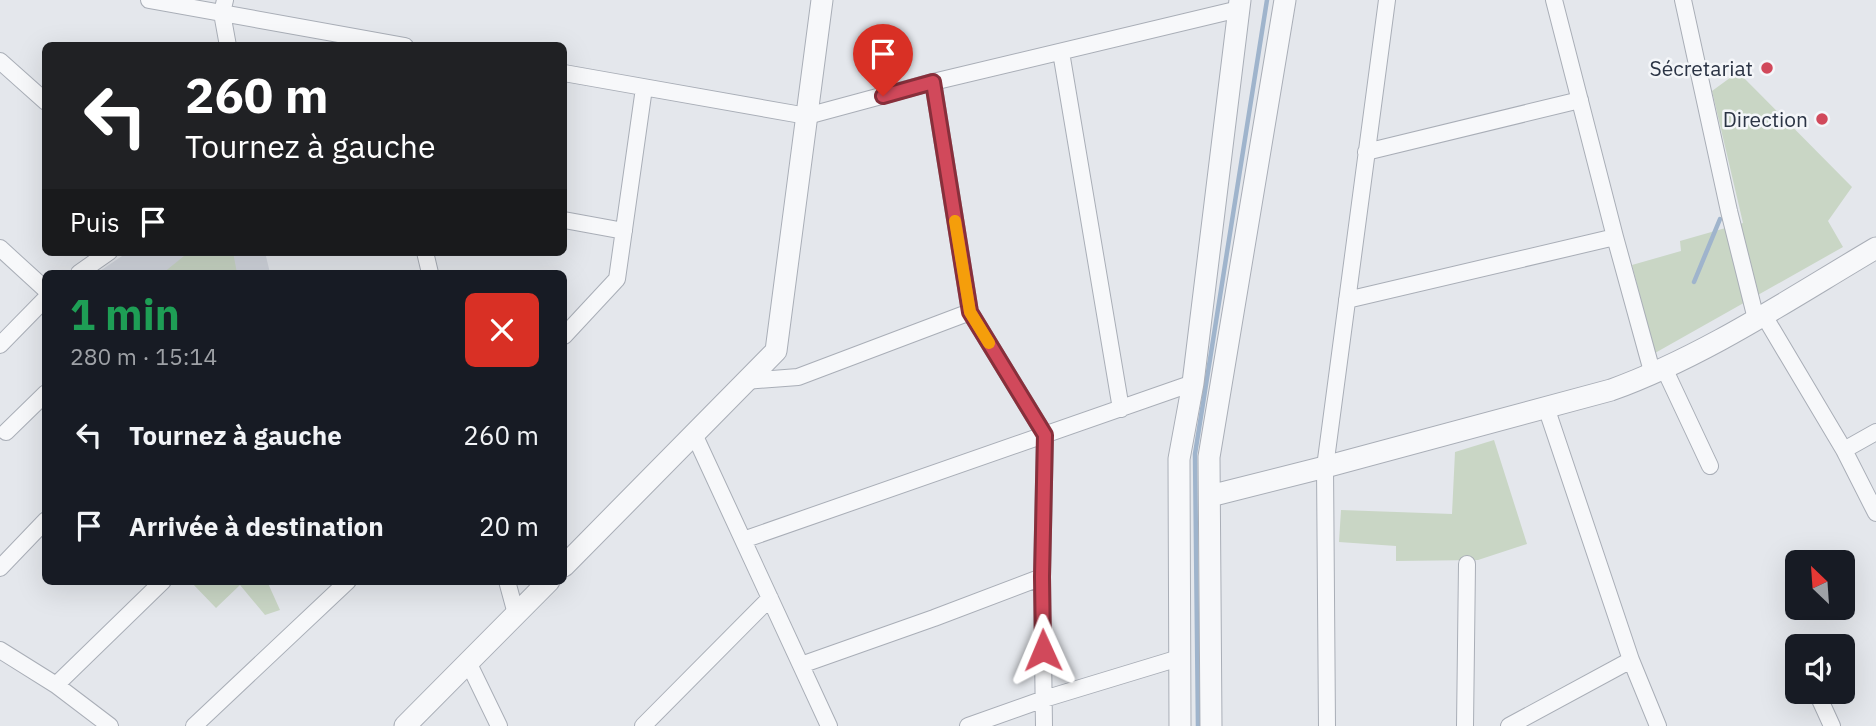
<!DOCTYPE html>
<html lang="fr">
<meta charset="utf-8">
<style>
:root{--surface:#171b24;--page:#242831;--text:#f1f3f6;--muted:#9ea1a6}
body{margin:0;font-family:"IBM Plex Sans",sans-serif;background:var(--page);color:var(--text);height:100vh;display:flex;flex-direction:column;font-size:26px;white-space:nowrap}
*{box-sizing:border-box;margin:0}
p{font-size:23px;color:var(--muted)}
.icon{flex:none;width:38px;height:38px;fill:none;stroke:currentColor;stroke-width:2;stroke-linecap:round;stroke-linejoin:round}
.map{position:relative;flex:1;overflow:hidden}
.details{position:absolute;left:42px;top:270px;width:525px;height:315px;display:flex;flex-direction:column;background:var(--surface);border-radius:10px;box-shadow:0 7px 28px #0002}
.details>*{flex:none}
.banner{position:absolute;left:42px;top:42px;width:525px;height:214px;border-radius:10px;box-shadow:0 7px 28px #0002;background:#202124;color:#fff;overflow:hidden}
.needle{width:46px;rotate:335deg}
.fabs{position:absolute;left:1785px;top:550px;display:grid;gap:14px}
.fabs a{display:grid;place-items:center;width:70px;height:70px;border-radius:10px;background:var(--surface);box-shadow:0 7px 28px #0002;font-size:35px}
.pin{position:absolute;display:grid;place-items:center;width:60px;height:60px;color:#fff;margin:-72px -30px;border-radius:50% 50% 50% 0;rotate:-45deg;box-shadow:0 0 7px #0007}
.pin .icon{rotate:45deg}
.me{position:absolute;width:77px;margin:-38px;rotate:359deg;stroke-linejoin:round;filter:drop-shadow(0 0 5px #0008)}
.turn{display:flex;align-items:center;gap:24px;height:147px;padding:0 28px;font-size:32px}
.turn .icon{width:91px;height:91px;stroke-width:2.5}
.turn b{display:block;font-size:49px;line-height:60px}
.then{display:flex;align-items:center;height:66px;padding:0 28px;background:#0003;gap:14px;font-size:26px}
.round{display:grid;place-items:center;flex:none;width:74px;height:74px;border-radius:10px;background:var(--page)}
.summary{display:flex;align-items:center;justify-content:space-between;height:119px;padding:0 28px}
h1{font-size:42px;font-weight:700;line-height:52px;color:#1e9e55}
ul{padding:0;list-style:none}
li{display:flex;align-items:center;gap:21px;height:91px;padding:0 28px}
li div{flex:1}
li b{display:block;font-size:26px}
li em{font-style:normal}
.map>svg:first-child{display:block}
.built{fill:#d2d6de}
.green{fill:#c9d6c5}
.lines{fill:none;stroke-linecap:round;stroke-linejoin:round}
.stream{stroke:#9fb4cc;stroke-width:4.5}
.minor-casing{stroke:#a9aeb7;stroke-width:18}
.tertiary-casing{stroke:#a9aeb7;stroke-width:23}
.minor{stroke:#f7f8fa;stroke-width:16}
.tertiary{stroke:#f7f8fa;stroke-width:21}
.route-casing{stroke:#882f3b;stroke-width:18}
.route{stroke:#d1495b;stroke-width:12}
.slow{stroke:#f59e0b;stroke-width:12}
.poi-dot{fill:#d1495b;stroke:#f4f6f9;stroke-width:2.5}
.labels{text-anchor:middle;dominant-baseline:central;stroke-width:5;stroke-linejoin:round;paint-order:stroke}
.poi-label{font-size:21px;fill:#2b3445;stroke:#f4f6f9;text-anchor:end}
</style>
<div class="map">
<svg width="1876" height="726" viewBox="0 0 1876 726">
<rect width="100%" height="100%" fill="#e4e7ec"/>
<path class="built" d="M 128,252 L 265,252 L 270,273 L 97,273 Z"/>
<path class="green" d="M 1738,72 L 1852,187 L 1828,221 L 1843,247 L 1655,353 L 1632,265 L 1681,251 L 1680,241 L 1743,223 L 1712,91 Z
M 189,252 L 233,252 L 237,273 L 163,273 Z
M 1494,440 L 1527,544 L 1478,560 L 1396,561 L 1396,546 L 1339,542 L 1341,510 L 1452,514 L 1455,452 Z
M 190,581 L 267,581 L 280,610 L 265,615 L 240,585 L 216,608 Z"/>
<g class="lines">
<path class="stream" d="M 1694,282 L 1720,219
M 1198,726 L 1195,454 L 1267,0"/>
<g class="minor-casing">
<path id="minor" d="M 149,0 L 405,46
M 225,0 L 222,13 L 228,46
M 1554,0 L 1615,237 L 1653,375
M 1683,0 L 1729,211 L 1756,319
M 1061,52 L 1121,409
M 0,61 L 46,102
M 564,73 L 807,116 L 933,82 L 1239,9
M 933,82 L 970,312 L 1045,435 L 1042,577 L 1044,726
M 1366,152 L 1580,100
M 564,220 L 624,231
M 0,248 L 46,290
M 425,252 L 430,273
M 79,273 L 109,252
M 1347,300 L 1615,237
M 1763,314 L 1844,450 L 1876,513
M 564,336 L 617,279 L 644,88
M 0,345 L 46,298
M 1664,368 L 1710,466
M 745,381 L 798,377 L 970,312
M 1546,407 L 1631,660 L 1658,726
M 6,432 L 46,393
M 694,434 L 829,726
M 1844,450 L 1876,432
M 743,540 L 1193,383
M 0,568 L 46,520
M 507,581 L 516,614
M 0,650 L 56,685 L 110,726
M 468,662 L 499,726
M 801,665 L 934,618 L 1042,577
M 56,685 L 163,581
M 1816,691 L 1832,726
M 194,726 L 348,581
M 643,726 L 770,598
M 968,726 L 1044,699 L 1179,658
M 1327,726 L 1325,467 L 1387,0
M 1465,726 L 1467,564
M 1509,726 L 1631,660"/>
</g>
<g class="tertiary-casing">
<path id="tertiary" d="M 1210,496 L 1325,467 L 1611,390 C 1705,356 1791,298 1876,248
M 564,566 L 776,351 L 822,0
M 405,726 L 549,581
M 1180,726 L 1179,459 L 1193,383 L 1240,0
M 1211,726 L 1209,457 L 1285,0"/>
</g>
<use href="#minor" class="minor"/>
<use href="#tertiary" class="tertiary"/>
</g>
<g class="lines">
<g class="route-casing">
<path id="route" d="M 883,96 L 933,82 L 970,312 L 1045,435 L 1042,577 L 1043,650"/>
</g>
<use href="#route" class="route"/>
<path class="slow" d="M 955,221 L 970,312 L 989,343"/>
</g>
<g class="poi-dot">
<circle cx="1767" cy="68" r="7"/>
<circle cx="1822" cy="119" r="7"/>
</g>
<g class="labels">
<g class="poi-label">
<text x="1753" y="68">Sécretariat</text>
<text x="1808" y="119">Direction</text>
</g>
</g>
</svg>
<div class="fabs">
<a><svg class="needle" viewBox="-14 -14 28 28"><path d="M0-13l5 13h-10z" fill="#e53935"/><path d="M0 13l5-13h-10z" fill="#9ea1a6"/></svg></a>
<a><svg class="icon" aria-label="sound" viewBox="0 0 24 24"><path d="M4 9h4l5-4v14l-5-4H4zM17 9q2 3 0 6"/></svg></a>
</div>
<div class="pin" style="left:883px;top:96px;background:#d93025"><svg class="icon" aria-label="arrive" viewBox="0 0 24 24"><path d="M6 21V4h12l-3 4 3 4H6"/></svg></div>
<svg class="me" style="left:1043px;top:650px" viewBox="-20 -20 40 40"><path d="M0-17L14 15 0 8-14 15z" fill="#d1495b" stroke="#fff" stroke-width="4"/></svg>
<div class="banner">
<div class="turn"><svg class="icon" aria-label="left" viewBox="0 0 24 24"><path d="M17 20v-9H6M10 6l-5 5 5 5"/></svg><div><b>260 m</b>Tournez à gauche</div></div>
<div class="then">Puis<svg class="icon" aria-label="arrive" viewBox="0 0 24 24"><path d="M6 21V4h12l-3 4 3 4H6"/></svg></div>
</div>
<section class="details">
<div class="summary"><div><h1>1 min</h1><p>280 m · 15:14</p></div><a class="round" style="background:#d93025;color:#fff"><svg class="icon" aria-label="close" viewBox="0 0 24 24"><path d="M6 6l12 12M18 6L6 18"/></svg></a></div>
<ul>
<li><svg class="icon" aria-label="left" viewBox="0 0 24 24"><path d="M17 20v-9H6M10 6l-5 5 5 5"/></svg><div><b>Tournez à gauche</b></div><em>260 m</em></li>
<li><svg class="icon" aria-label="arrive" viewBox="0 0 24 24"><path d="M6 21V4h12l-3 4 3 4H6"/></svg><div><b>Arrivée à destination</b></div><em>20 m</em></li>
</ul>
</section>
</div>
